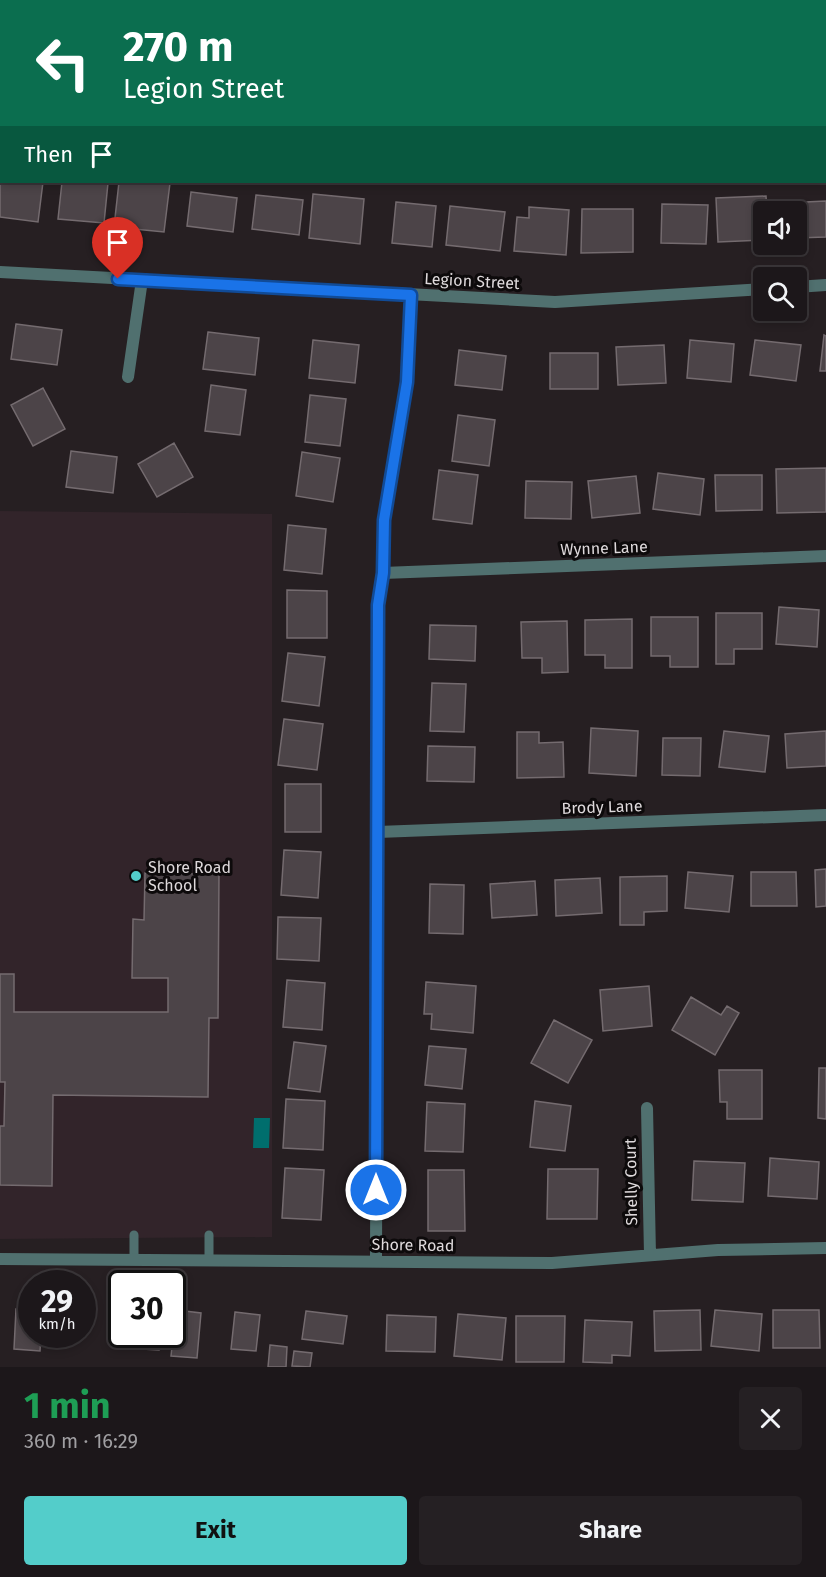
<!DOCTYPE html>
<meta charset="utf-8">
<style>
:root{--surface:#1c171a;--page:#252023;--text:#f1f3f6;--muted:#a09fa2;--line:#3a3639;--accent:#53cdca}
body{margin:0;font-family:"Fira Sans",sans-serif;background:var(--page);color:var(--text);height:100vh;display:flex;flex-direction:column;font-size:22px;white-space:nowrap}
*{box-sizing:border-box;margin:0}
p{font-size:20px;color:var(--muted)}
.icon{flex:none;width:33px;height:33px;fill:none;stroke:currentColor;stroke-width:2;stroke-linecap:round;stroke-linejoin:round}
.map{position:relative;height:1367px;overflow:hidden}
.details{display:flex;flex-direction:column;background:var(--surface);flex:1}
.details>*{flex:none}
.banner{position:absolute;left:0px;top:0px;width:826px;height:183px;box-shadow:0 3px 9px #0003,0 0 0 2px var(--line);background:#0b6e4f;color:#fff;overflow:hidden}
.controls{position:absolute;left:753px;top:201px;display:grid;gap:12px}
.controls a{display:grid;place-items:center;width:54px;height:54px;border-radius:6px;background:var(--surface);box-shadow:0 3px 9px #0003,0 0 0 2px var(--line);font-size:30px}
.speed{position:absolute;left:18px;top:1270px;display:flex;gap:12px;font-size:30px;font-weight:700;text-align:center}
.speed>*{display:grid;place-content:center;width:78px;height:78px;border-radius:50%;background:var(--surface);box-shadow:0 3px 9px #0003,0 0 0 2px var(--line);line-height:1}
.speed small{font-size:15px;font-weight:400}
.speed .limit{border:3px solid #111;border-radius:9px;background:#fff;color:#111}
.pin{position:absolute;display:grid;place-items:center;width:51px;height:51px;color:#fff;margin:-62px -26px;border-radius:50% 50% 50% 0;rotate:-45deg;box-shadow:0 0 6px #0007}
.pin .icon{rotate:45deg}
.me{position:absolute;width:66px;margin:-33px;rotate:0deg;stroke-linejoin:round;filter:drop-shadow(0 0 4px #0008)}
.turn{display:flex;align-items:center;gap:21px;height:126px;padding:0 24px;font-size:27px}
.turn .icon{width:78px;height:78px;stroke-width:2.5}
.turn b{display:block;font-size:42px;line-height:51px}
.then{display:flex;align-items:center;height:57px;padding:0 24px;background:#0003;gap:12px;font-size:22px}
.round{display:grid;place-items:center;flex:none;width:63px;height:63px;border-radius:6px;background:var(--page)}
.summary{display:flex;align-items:center;justify-content:space-between;height:102px;padding:0 24px}
h1{font-size:36px;font-weight:700;line-height:45px;color:#1e9e55}
.button{display:flex;gap:12px;margin-top:auto;padding:12px 24px}
.button a{flex:1;height:69px;border-radius:6px;background:var(--accent);color:#111;font-size:24px;font-weight:700;line-height:69px;text-align:center}
.button a+a{background:var(--page);color:var(--text)}
.map>svg:first-child{display:block}
.built{fill:#32242a}
.water{fill:#006e6d}
.building{fill:#4c4448;stroke:#746b6f;stroke-width:1.5}
.lines{fill:none;stroke-linecap:round;stroke-linejoin:round}
.service{stroke:#50706f;stroke-width:9}
.minor{stroke:#50706f;stroke-width:12}
.route-casing{stroke:#114b97;stroke-width:15}
.route{stroke:#1a73e8;stroke-width:10}
.poi-dot{fill:#53cdca;stroke:#0d0a0b;stroke-width:2}
.labels{text-anchor:middle;dominant-baseline:central;stroke-width:6;stroke-linejoin:round;paint-order:stroke}
.street-label{font-size:16px;fill:#ded9db;stroke:#0d0a0b}
.poi-label{font-size:16px;fill:#ded9db;stroke:#0d0a0b;text-anchor:start}
</style>
<div class="map">
<svg width="826" height="1367" viewBox="0 0 826 1367">
<rect width="100%" height="100%" fill="#261f22"/>
<path class="built" d="M 0,511 L 272,514 L 272,1237 L 0,1239 Z"/>
<path class="water" d="M 0,0 L 826,0 L 826,98 L 825,2 L 2,2 L 0,101 Z
M 254,1118 L 270,1118 L 269,1148 L 253,1148 Z"/>
<path class="building" d="M 0,175 L 2,182 L 43,182 L 38,222 L 0,217 Z
M 62,182 L 108,183 L 104,223 L 58,219 Z
M 119,182 L 170,183 L 164,232 L 114,227 Z
M 191,192 L 237,198 L 233,232 L 187,226 Z
M 313,194 L 364,199 L 360,244 L 309,238 Z
M 256,195 L 303,200 L 299,235 L 252,229 Z
M 766,196 L 767,212 L 764,212 L 764,240 L 718,242 L 716,198 Z
M 826,201 L 826,237 L 796,238 L 796,212 L 786,212 L 785,203 Z
M 396,202 L 436,206 L 432,247 L 392,243 Z
M 662,204 L 708,205 L 706,244 L 661,243 Z
M 450,206 L 505,212 L 500,251 L 446,245 Z
M 529,207 L 569,210 L 566,255 L 514,251 L 517,217 L 529,218 Z
M 582,209 L 633,209 L 633,252 L 581,253 Z
M 16,324 L 62,330 L 57,365 L 11,359 Z
M 208,332 L 259,338 L 255,375 L 203,369 Z
M 824,335 L 826,336 L 826,371 L 820,371 Z
M 313,340 L 359,345 L 355,383 L 309,378 Z
M 690,340 L 734,344 L 731,382 L 687,378 Z
M 755,340 L 801,345 L 796,381 L 750,375 Z
M 664,345 L 666,383 L 618,385 L 616,347 Z
M 459,350 L 506,356 L 502,390 L 455,385 Z
M 550,353 L 598,353 L 598,389 L 550,389 Z
M 211,385 L 246,390 L 240,435 L 205,431 Z
M 43,388 L 65,429 L 33,446 L 11,405 Z
M 310,395 L 346,399 L 340,446 L 305,442 Z
M 458,415 L 495,420 L 489,466 L 452,461 Z
M 174,443 L 193,477 L 157,497 L 138,464 Z
M 71,451 L 117,457 L 113,493 L 66,487 Z
M 302,452 L 340,458 L 333,502 L 296,496 Z
M 826,468 L 826,512 L 777,513 L 776,469 Z
M 439,470 L 478,475 L 472,524 L 433,519 Z
M 658,473 L 704,479 L 700,515 L 653,509 Z
M 715,475 L 762,475 L 762,510 L 716,511 Z
M 636,476 L 640,513 L 592,518 L 588,481 Z
M 526,481 L 572,482 L 571,519 L 525,518 Z
M 288,525 L 326,529 L 322,574 L 284,570 Z
M 287,590 L 327,591 L 327,638 L 287,638 Z
M 779,607 L 819,610 L 817,647 L 776,644 Z
M 716,613 L 762,613 L 762,649 L 734,649 L 734,664 L 716,664 Z
M 651,617 L 698,617 L 698,667 L 670,667 L 670,656 L 651,656 Z
M 632,619 L 632,668 L 605,668 L 605,655 L 585,655 L 585,620 Z
M 567,621 L 568,672 L 542,673 L 542,658 L 522,658 L 521,622 Z
M 430,625 L 476,626 L 475,661 L 429,659 Z
M 288,653 L 325,657 L 319,706 L 282,701 Z
M 432,683 L 466,684 L 464,732 L 430,731 Z
M 284,719 L 323,724 L 317,770 L 278,765 Z
M 591,728 L 638,731 L 636,776 L 589,773 Z
M 724,731 L 769,736 L 765,772 L 719,767 Z
M 826,731 L 826,766 L 787,768 L 785,734 Z
M 517,732 L 539,732 L 539,743 L 563,742 L 564,777 L 517,778 Z
M 663,738 L 701,738 L 700,776 L 662,775 Z
M 428,746 L 475,747 L 474,782 L 427,781 Z
M 285,784 L 321,784 L 321,832 L 285,832 Z
M 284,850 L 321,852 L 318,898 L 281,895 Z
M 826,869 L 826,906 L 816,907 L 815,870 Z
M 688,872 L 733,876 L 729,912 L 685,908 Z
M 751,872 L 796,872 L 797,906 L 751,906 Z
M 145,873 L 219,874 L 218,1018 L 209,1018 L 208,1097 L 53,1095 L 52,1186 L 0,1185 L 0,1126 L 4,1126 L 5,1082 L 0,1082 L 0,974 L 14,974 L 14,1012 L 168,1012 L 168,978 L 132,978 L 133,919 L 144,920 Z
M 667,876 L 667,911 L 644,912 L 644,925 L 620,925 L 620,877 Z
M 600,878 L 602,913 L 556,916 L 555,880 Z
M 535,881 L 537,915 L 492,918 L 490,884 Z
M 430,884 L 464,885 L 463,934 L 429,933 Z
M 278,917 L 321,918 L 319,961 L 277,959 Z
M 287,980 L 325,983 L 322,1030 L 283,1027 Z
M 426,982 L 476,986 L 473,1033 L 431,1029 L 432,1014 L 424,1014 Z
M 649,986 L 652,1026 L 603,1031 L 600,990 Z
M 691,997 L 721,1015 L 727,1006 L 739,1013 L 715,1055 L 672,1030 Z
M 554,1020 L 592,1040 L 568,1083 L 531,1063 Z
M 294,1042 L 326,1046 L 320,1092 L 288,1088 Z
M 429,1046 L 466,1049 L 462,1089 L 425,1085 Z
M 819,1068 L 826,1068 L 826,1119 L 818,1118 Z
M 719,1070 L 762,1070 L 762,1119 L 727,1119 L 727,1102 L 720,1102 Z
M 286,1099 L 325,1101 L 323,1150 L 283,1148 Z
M 535,1101 L 571,1106 L 565,1151 L 530,1147 Z
M 427,1102 L 465,1104 L 463,1152 L 425,1151 Z
M 770,1158 L 819,1162 L 817,1199 L 768,1196 Z
M 694,1161 L 745,1163 L 743,1202 L 692,1200 Z
M 285,1168 L 324,1170 L 321,1220 L 282,1218 Z
M 548,1169 L 598,1169 L 597,1219 L 547,1219 Z
M 428,1170 L 464,1170 L 465,1231 L 428,1231 Z
M 16,1309 L 32,1309 L 32,1335 L 41,1335 L 40,1351 L 14,1349 Z
M 176,1310 L 201,1313 L 197,1358 L 171,1356 Z
M 700,1310 L 701,1350 L 655,1351 L 654,1311 Z
M 715,1310 L 762,1314 L 759,1351 L 711,1346 Z
M 773,1310 L 819,1310 L 820,1348 L 773,1348 Z
M 306,1311 L 347,1316 L 343,1344 L 302,1339 Z
M 235,1312 L 260,1315 L 256,1351 L 231,1349 Z
M 458,1314 L 506,1318 L 502,1360 L 454,1356 Z
M 387,1315 L 436,1317 L 435,1352 L 386,1351 Z
M 516,1316 L 565,1316 L 564,1362 L 516,1362 Z
M 585,1320 L 632,1322 L 630,1356 L 612,1355 L 612,1363 L 583,1362 Z
M 125,1335 L 160,1335 L 159,1350 L 124,1348 Z
M 270,1345 L 287,1347 L 286,1367 L 268,1367 Z
M 294,1351 L 312,1353 L 310,1367 L 292,1366 Z"/>
<g class="lines">
<path class="service" d="M 209,1235 L 209,1260
M 134,1260 L 134,1235"/>
<path class="minor" d="M 0,272 L 555,302 L 764,289
M 796,287 L 826,285
M 128,377 L 142,280
M 383,573 L 826,556
M 378,832 L 826,815
M 647,1108 L 650,1255
M 0,1259 L 552,1263 L 718,1250 L 826,1248
M 376,1261 L 378,605 L 383,573 L 384,520 L 407,382 L 411,295"/>
</g>
<g class="lines">
<g class="route-casing">
<path id="route" d="M 118,279 L 411,295 L 407,382 L 384,520 L 383,573 L 378,605 L 376,1190"/>
</g>
<use href="#route" class="route"/>
</g>
<circle class="poi-dot" cx="136" cy="876" r="6"/>
<g class="labels">
<g class="street-label">
<text transform="translate(472 281) rotate(3)">Legion Street</text>
<text transform="translate(604 548) rotate(-2)">Wynne Lane</text>
<text transform="translate(602 807) rotate(-2)">Brody Lane</text>
<text transform="translate(631 1182) rotate(-91)">Shelly Court</text>
<text transform="translate(413 1245) rotate(1)">Shore Road</text>
</g>
<g class="poi-label">
<text x="148" y="867">Shore Road<tspan x="148" dy="18">School</tspan></text>
</g>
</g>
</svg>
<div class="controls">
<a><svg class="icon" aria-label="sound" viewBox="0 0 24 24"><path d="M4 9h4l5-4v14l-5-4H4zM17 9q2 3 0 6"/></svg></a>
<a><svg class="icon" aria-label="search" viewBox="0 0 24 24"><circle cx="10" cy="10" r="6"/><path d="M15 15l6 6"/></svg></a>
</div>
<div class="speed"><div>29<small>km/h</small></div><div class="limit">30</div></div>
<div class="pin" style="left:118px;top:279px;background:#d93025"><svg class="icon" aria-label="arrive" viewBox="0 0 24 24"><path d="M6 21V4h12l-3 4 3 4H6"/></svg></div>
<svg class="me" style="left:376px;top:1190px" viewBox="-20 -20 40 40"><circle r="17" fill="#1a73e8" stroke="#fff" stroke-width="3"/><path d="M0-11L8 9 0 5-8 9z" fill="#fff"/></svg>
<div class="banner">
<div class="turn"><svg class="icon" aria-label="left" viewBox="0 0 24 24"><path d="M17 20v-9H6M10 6l-5 5 5 5"/></svg><div><b>270 m</b>Legion Street</div></div>
<div class="then">Then<svg class="icon" aria-label="arrive" viewBox="0 0 24 24"><path d="M6 21V4h12l-3 4 3 4H6"/></svg></div>
</div>
</div>
<section class="details">
<div class="summary"><div><h1>1 min</h1><p>360 m · 16:29</p></div><a class="round"><svg class="icon" aria-label="close" viewBox="0 0 24 24"><path d="M6 6l12 12M18 6L6 18"/></svg></a></div>
<div class="button"><a>Exit</a><a>Share</a></div>
</section>
